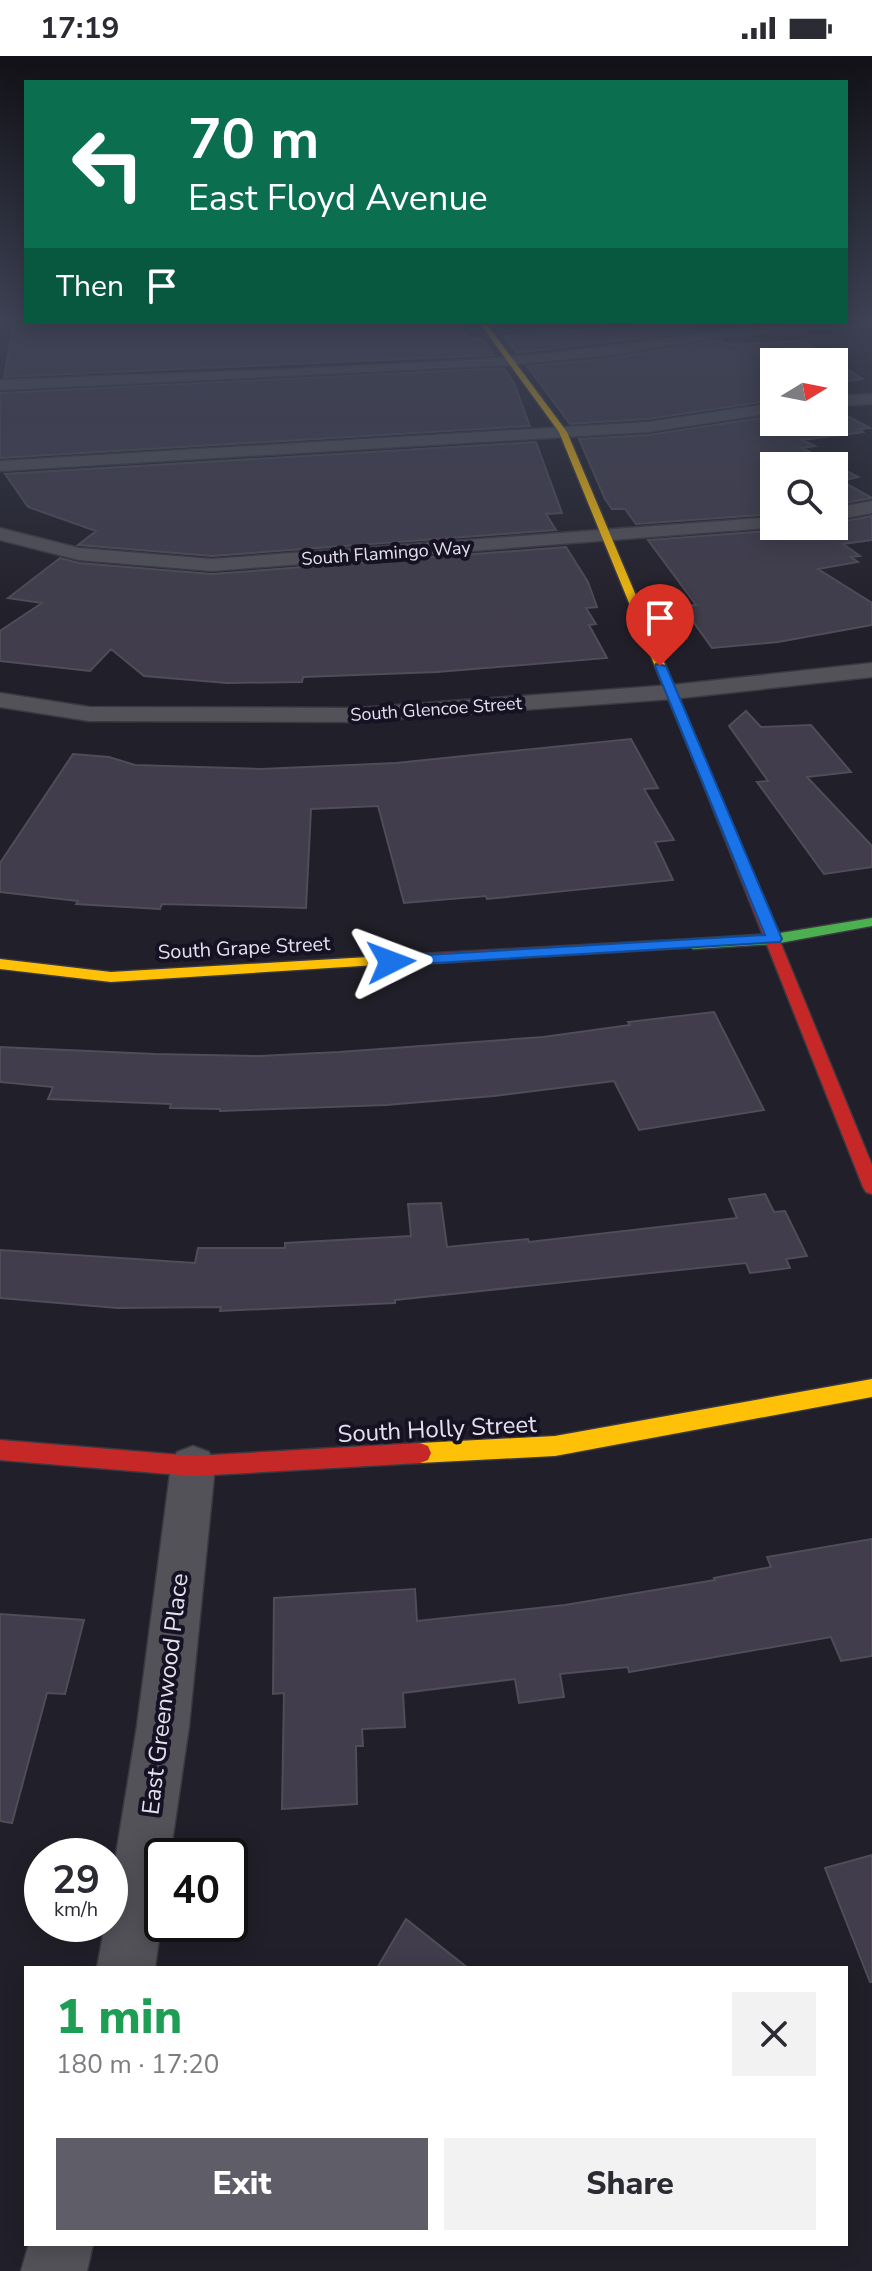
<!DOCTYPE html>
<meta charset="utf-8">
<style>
:root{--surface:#fff;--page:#f2f2f3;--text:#2b2b33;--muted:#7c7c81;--accent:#5f5e68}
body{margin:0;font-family:"Nunito Sans",sans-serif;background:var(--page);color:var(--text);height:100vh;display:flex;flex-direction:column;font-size:30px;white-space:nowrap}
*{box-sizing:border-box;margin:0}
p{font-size:26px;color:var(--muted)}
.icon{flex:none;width:44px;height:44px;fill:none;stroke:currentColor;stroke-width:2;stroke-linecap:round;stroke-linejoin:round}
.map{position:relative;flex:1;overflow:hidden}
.panel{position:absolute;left:24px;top:1910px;width:824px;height:280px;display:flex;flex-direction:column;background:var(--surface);border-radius:0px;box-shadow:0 4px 20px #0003}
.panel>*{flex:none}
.banner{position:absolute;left:24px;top:24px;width:824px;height:244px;border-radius:0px;box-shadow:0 4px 20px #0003;background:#0b6e4f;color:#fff;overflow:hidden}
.needle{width:52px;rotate:80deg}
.tools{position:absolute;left:760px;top:292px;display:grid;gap:16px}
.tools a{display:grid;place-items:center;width:88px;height:88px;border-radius:0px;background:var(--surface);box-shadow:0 4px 20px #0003;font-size:40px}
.speed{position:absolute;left:24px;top:1782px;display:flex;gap:16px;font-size:40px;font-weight:700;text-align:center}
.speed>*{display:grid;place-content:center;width:104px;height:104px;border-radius:50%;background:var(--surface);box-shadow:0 4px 20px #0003;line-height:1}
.speed small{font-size:20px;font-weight:400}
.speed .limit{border:4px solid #111;border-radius:12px;background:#fff;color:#111}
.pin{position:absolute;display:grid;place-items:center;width:68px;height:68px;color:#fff;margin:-82px -34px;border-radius:50% 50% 50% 0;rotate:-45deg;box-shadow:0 0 8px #0007}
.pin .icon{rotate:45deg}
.me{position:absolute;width:88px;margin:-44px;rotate:87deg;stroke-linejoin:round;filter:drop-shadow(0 0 6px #0008)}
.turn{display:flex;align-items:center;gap:28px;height:168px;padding:0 32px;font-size:36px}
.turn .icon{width:104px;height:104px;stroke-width:2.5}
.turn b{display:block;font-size:56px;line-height:68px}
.then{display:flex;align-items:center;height:76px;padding:0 32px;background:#0003;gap:16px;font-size:30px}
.round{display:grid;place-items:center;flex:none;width:84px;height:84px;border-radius:0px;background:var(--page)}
.summary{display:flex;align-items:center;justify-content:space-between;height:136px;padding:0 32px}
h1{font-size:48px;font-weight:800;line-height:60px;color:#1e9e55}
.button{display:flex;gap:16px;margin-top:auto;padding:16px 32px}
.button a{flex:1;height:92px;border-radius:0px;background:var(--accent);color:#fff;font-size:32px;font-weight:800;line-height:92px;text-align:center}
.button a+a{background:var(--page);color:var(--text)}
.status{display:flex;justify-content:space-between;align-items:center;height:56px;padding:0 40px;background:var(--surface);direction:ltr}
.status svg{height:22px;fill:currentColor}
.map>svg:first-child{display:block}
.building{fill:#413d4c;stroke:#4f4d56;stroke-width:2}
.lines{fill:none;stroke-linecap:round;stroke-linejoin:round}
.street-casing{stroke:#3a3941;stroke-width:3}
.fast-casing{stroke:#3a3941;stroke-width:3}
.slow-casing{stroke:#3a3941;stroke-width:3}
.jam-casing{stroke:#3a3941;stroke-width:3}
.street{fill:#535259;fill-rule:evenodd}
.fast{fill:#4caf50;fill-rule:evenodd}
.slow{fill:#ffc107;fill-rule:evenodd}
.jam{fill:#c62828;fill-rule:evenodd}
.route{fill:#1a73e8;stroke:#114b97;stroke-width:2}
.labels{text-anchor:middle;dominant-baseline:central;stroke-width:8;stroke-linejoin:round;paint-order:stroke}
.far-street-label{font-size:18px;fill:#e3e1ee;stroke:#161223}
.street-label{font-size:20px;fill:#e3e1ee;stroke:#161223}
.near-street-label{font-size:24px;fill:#e3e1ee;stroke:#161223}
</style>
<div class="status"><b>17:19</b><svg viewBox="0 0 49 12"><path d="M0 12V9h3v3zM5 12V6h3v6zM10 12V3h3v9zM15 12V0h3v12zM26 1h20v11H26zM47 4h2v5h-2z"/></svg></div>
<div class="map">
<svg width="872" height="2215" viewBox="0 0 872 2215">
<rect width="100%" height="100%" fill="#211f29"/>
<path class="building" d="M 67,266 L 342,266 L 343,269 L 457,266 L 468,283 L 481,282 L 494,299 L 4,321 L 14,268 Z
M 678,267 L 697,275 L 517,297 L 504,280 Z
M 719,284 L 731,289 L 804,285 L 862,323 L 834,327 L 834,306 L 774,306 L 774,344 L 648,363 L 570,368 L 527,310 L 612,302 Z
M 504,312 L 514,327 L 530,370 L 0,402 L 0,337 Z
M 834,353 L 870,372 L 859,373 L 863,376 L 802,384 L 815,390 L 802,392 L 858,421 L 842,425 L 872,442 L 834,449 L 834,410 L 774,410 L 774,458 L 636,468 L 625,453 L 612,453 L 605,443 L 579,383 L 648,379 L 774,360 L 774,366 L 834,366 Z
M 536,386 L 562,457 L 546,458 L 556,474 L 212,500 L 78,489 L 96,475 L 28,451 L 5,418 Z
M 872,460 L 872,484 L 843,488 L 860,500 L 851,501 L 858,506 L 818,513 L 872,547 L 872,569 L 778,586 L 712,592 L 682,550 L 696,549 L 648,484 L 781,474 L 784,470 L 834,470 L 834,467 Z
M 566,491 L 588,526 L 597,551 L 586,552 L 596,568 L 589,569 L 607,602 L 437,616 L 303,621 L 302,626 L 227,627 L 144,620 L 111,593 L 90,615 L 0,605 L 0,575 L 42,547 L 8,542 L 60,502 L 79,507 L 212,518 Z
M 746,655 L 761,671 L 811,669 L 851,716 L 807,721 L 872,790 L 872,811 L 824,818 L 757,726 L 768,725 L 729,670 Z
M 631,683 L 658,732 L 644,733 L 674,784 L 655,786 L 673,824 L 487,843 L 486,840 L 404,847 L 378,750 L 311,753 L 306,852 L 162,848 L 160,853 L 76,848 L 78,845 L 0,836 L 0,807 L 73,698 L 109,701 L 135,709 L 261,713 L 396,707 Z
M 714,956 L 764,1054 L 639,1074 L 614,1025 L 494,1040 L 386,1049 L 220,1055 L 220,1053 L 170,1052 L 171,1048 L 48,1043 L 53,1031 L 0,1026 L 0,991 L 155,998 L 260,1000 L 339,996 L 543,981 L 630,969 L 628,966 Z
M 765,1138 L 774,1156 L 785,1155 L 807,1200 L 786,1203 L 790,1212 L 750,1217 L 746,1207 L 395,1244 L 395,1247 L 220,1255 L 221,1251 L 117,1252 L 0,1242 L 0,1194 L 195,1207 L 198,1192 L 285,1192 L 285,1187 L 411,1180 L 408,1148 L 441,1147 L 447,1191 L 528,1183 L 529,1186 L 737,1162 L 729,1143 Z
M 872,1483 L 872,1600 L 841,1605 L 831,1581 L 629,1616 L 628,1611 L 560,1618 L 564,1641 L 519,1647 L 515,1623 L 403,1637 L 405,1671 L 362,1673 L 363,1690 L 356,1690 L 357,1748 L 282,1753 L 284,1637 L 273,1638 L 274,1542 L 415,1533 L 417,1565 L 565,1549 L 715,1524 L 714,1522 L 771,1511 L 767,1501 Z
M 0,1558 L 84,1564 L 65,1638 L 47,1637 L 12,1767 L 0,1765 Z
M 872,1799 L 872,1926 L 870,1926 L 825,1812 Z
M 406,1863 L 468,1912 L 377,1912 Z"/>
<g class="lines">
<g class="street-casing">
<path id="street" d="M 872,261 L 872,269 L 720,281 L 612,299 L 509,309 L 0,334 L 0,324 C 169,317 340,313 509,301 C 622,293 732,266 846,266 L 846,263 Z
M 872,338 L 872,348 L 834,350 L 834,340 Z
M 774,347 L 774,357 L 648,376 L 0,415 L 0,405 L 648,366 Z
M 872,445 L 872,457 L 834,464 L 834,452 Z
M 774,461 L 774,470 L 781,471 L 212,515 L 79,504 L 0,484 L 0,472 L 79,492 L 212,503 Z
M 872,607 L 872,621 L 672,643 L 357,666 L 89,665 L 0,651 L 0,637 L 89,651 L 357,652 L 672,629 Z
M 193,1390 L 209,1396 L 215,1410 L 189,1670 L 170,1800 L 162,1800 L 162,1860 L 155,1912 L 97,1912 L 105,1868 L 110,1868 L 110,1835 L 137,1670 L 171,1410 L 177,1396 Z
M 29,2188 L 93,2188 L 87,2215 L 21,2215 Z"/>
</g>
<g class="fast-casing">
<path id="fast" d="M 872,862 L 872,870 L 774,888 L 693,893 L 685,888 L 693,883 L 774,878 Z"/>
</g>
<g class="slow-casing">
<path id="slow" d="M 479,266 L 485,266 L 567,376 L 712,720 L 711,723 L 700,720 L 559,376 Z
M 403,899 L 408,901 L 408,907 L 111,926 L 0,913 L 0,903 L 111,916 Z
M 872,1323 L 872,1341 L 555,1400 L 420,1407 L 412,1404 L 409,1397 L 412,1390 L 420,1387 L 555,1380 Z"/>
</g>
<g class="jam-casing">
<path id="jam" d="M 706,716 L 712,720 L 872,1109 L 872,1138 L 866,1136 L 863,1131 L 700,720 Z
M 693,883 L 701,888 L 698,891 L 403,909 L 395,904 L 403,899 Z
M 0,1384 L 193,1400 L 420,1387 L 428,1390 L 431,1397 L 428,1404 L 420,1407 L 193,1420 L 0,1404 Z"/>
</g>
<use href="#street" class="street"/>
<use href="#fast" class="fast"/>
<use href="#slow" class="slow"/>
<use href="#jam" class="jam"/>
</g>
<linearGradient id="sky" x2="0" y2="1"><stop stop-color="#121117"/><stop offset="0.46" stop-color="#3d4254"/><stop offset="1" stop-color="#3d4254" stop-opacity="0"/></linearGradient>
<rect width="872" height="571" fill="url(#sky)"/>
<path class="route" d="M 656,608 L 666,610 L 782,883 L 780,886 L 385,910 L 385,903 L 391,901 L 765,879 L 655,610 Z"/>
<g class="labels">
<g class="far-street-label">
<text transform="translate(386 497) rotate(-4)">South Flamingo Way</text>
<text transform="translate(436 653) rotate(-4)">South Glencoe Street</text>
</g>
<g class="street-label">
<text transform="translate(244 892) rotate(-3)">South Grape Street</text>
</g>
<g class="near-street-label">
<text transform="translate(437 1373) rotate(-3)">South Holly Street</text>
<text transform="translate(165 1638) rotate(-83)">East Greenwood Place</text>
</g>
</g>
</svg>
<div class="tools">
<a><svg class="needle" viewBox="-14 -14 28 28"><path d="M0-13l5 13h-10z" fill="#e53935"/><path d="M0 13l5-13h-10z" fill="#7c7c81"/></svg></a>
<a><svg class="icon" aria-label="search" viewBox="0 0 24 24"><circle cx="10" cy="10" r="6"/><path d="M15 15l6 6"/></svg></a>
</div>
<div class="speed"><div>29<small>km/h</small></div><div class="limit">40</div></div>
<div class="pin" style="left:660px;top:610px;background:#d93025"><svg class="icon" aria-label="arrive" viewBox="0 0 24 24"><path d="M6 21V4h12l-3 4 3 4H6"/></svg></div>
<svg class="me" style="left:391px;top:906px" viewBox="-20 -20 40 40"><path d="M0-17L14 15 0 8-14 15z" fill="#1a73e8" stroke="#fff" stroke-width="4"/></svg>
<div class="banner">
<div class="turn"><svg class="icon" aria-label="left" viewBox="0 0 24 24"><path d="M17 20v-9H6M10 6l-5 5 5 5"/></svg><div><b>70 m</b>East Floyd Avenue</div></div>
<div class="then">Then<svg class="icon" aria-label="arrive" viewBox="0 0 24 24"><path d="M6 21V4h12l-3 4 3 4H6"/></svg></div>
</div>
<section class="panel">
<div class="summary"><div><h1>1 min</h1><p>180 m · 17:20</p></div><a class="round"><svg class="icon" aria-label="close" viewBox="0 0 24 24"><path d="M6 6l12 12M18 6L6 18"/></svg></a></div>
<div class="button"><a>Exit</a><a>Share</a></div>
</section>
</div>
